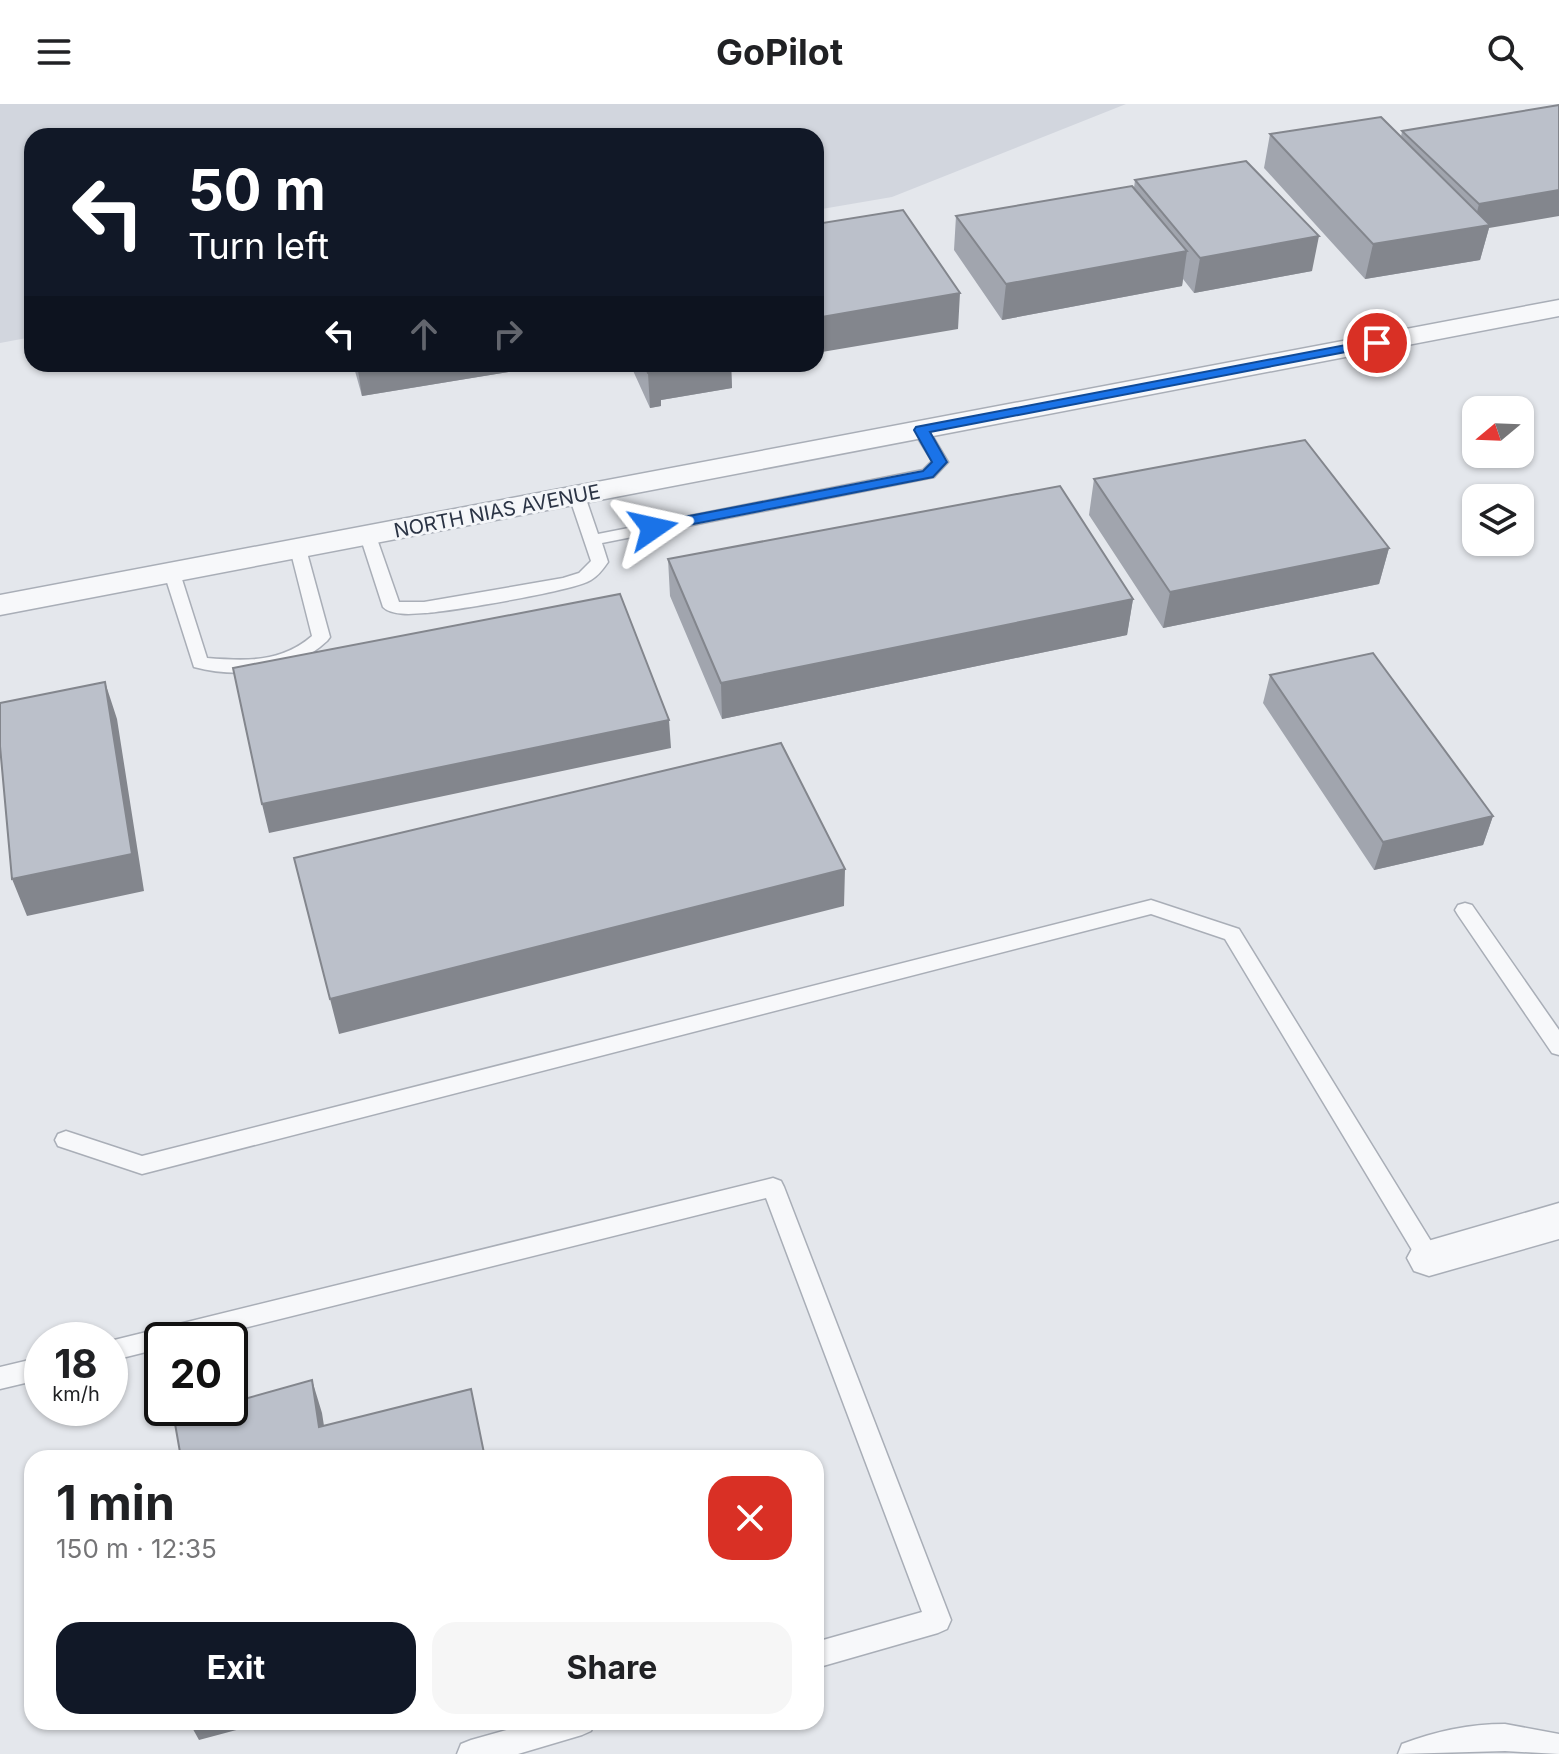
<!DOCTYPE html>
<meta charset="utf-8">
<style>
:root{--surface:#fff;--page:#f6f6f6;--text:#202124;--muted:#757577;--accent:#111827}
body{margin:0;font-family:Inter,sans-serif;background:var(--page);color:var(--text);height:100vh;display:flex;flex-direction:column;font-size:30px;white-space:nowrap}
*{box-sizing:border-box;margin:0}
p{font-size:26px;color:var(--muted)}
.icon{flex:none;width:44px;height:44px;fill:none;stroke:currentColor;stroke-width:2;stroke-linecap:round;stroke-linejoin:round}
.map{position:relative;flex:1;overflow:hidden}
.drawer{position:absolute;left:24px;top:1346px;width:800px;height:280px;display:flex;flex-direction:column;background:var(--surface);border-radius:24px;box-shadow:0 2px 6px #0004}
.drawer>*{flex:none}
.guide{position:absolute;left:24px;top:24px;width:800px;height:244px;border-radius:24px;box-shadow:0 2px 6px #0004;background:#111827;color:#fff;overflow:hidden}
.needle{width:52px;rotate:251deg}
.buttons{position:absolute;left:1462px;top:292px;display:grid;gap:16px}
.buttons a{display:grid;place-items:center;width:72px;height:72px;border-radius:16px;background:var(--surface);box-shadow:0 2px 6px #0004;font-size:40px}
.speed{position:absolute;left:24px;top:1218px;display:flex;gap:16px;font-size:40px;font-weight:700;text-align:center}
.speed>*{display:grid;place-content:center;width:104px;height:104px;border-radius:50%;background:var(--surface);box-shadow:0 2px 6px #0004;line-height:1}
.speed small{font-size:20px;font-weight:400}
.speed .limit{border:4px solid #111;border-radius:12px;background:#fff;color:#111}
.pin{position:absolute;display:grid;place-items:center;width:68px;height:68px;color:#fff;margin:-34px;border:4px solid #fff;border-radius:50%;box-shadow:0 2px 8px #0007}
.me{position:absolute;width:88px;margin:-44px;rotate:79deg;stroke-linejoin:round;filter:drop-shadow(0 0 6px #0008)}
.turn{display:flex;align-items:center;gap:28px;height:168px;padding:0 32px;font-size:36px}
.turn .icon{width:104px;height:104px;stroke-width:2.5}
.turn b{display:block;font-size:56px;line-height:68px}
.lanes{display:flex;align-items:center;height:76px;padding:0 32px;background:#0003;justify-content:center;gap:40px;direction:ltr}
.lanes .off{opacity:.35}
.round{display:grid;place-items:center;flex:none;width:84px;height:84px;border-radius:24px;background:var(--page)}
.head{display:flex;align-items:center;justify-content:space-between;height:136px;padding:0 32px}
h1{font-size:48px;font-weight:700;line-height:60px}
.action{display:flex;gap:16px;margin-top:auto;padding:16px 32px}
.action a{flex:1;height:92px;border-radius:24px;background:var(--accent);color:#fff;font-size:32px;font-weight:700;line-height:92px;text-align:center}
.action a+a{background:var(--page);color:var(--text)}
header{display:flex;justify-content:space-between;align-items:center;height:104px;padding:0 32px;background:var(--surface);font-size:36px;font-weight:700}
.map>svg:first-child{display:block}
.built{fill:#d2d6de}
.lines{fill:none;stroke-linecap:round;stroke-linejoin:round}
.service-casing{stroke:#a9aeb7;stroke-width:3}
.minor-casing{stroke:#a9aeb7;stroke-width:3}
.service{fill:#f7f8fa;fill-rule:evenodd}
.minor{fill:#f7f8fa;fill-rule:evenodd}
.wall{fill:#a1a5ae}
.shaded-wall{fill:#83868d}
.building{fill:#bbc0ca;stroke:#83868d;stroke-width:2}
.route{fill:#1a73e8;stroke:#114b97;stroke-width:2}
.labels{text-anchor:middle;dominant-baseline:central;stroke-width:6;stroke-linejoin:round;paint-order:stroke}
.far-street-label{font-size:20px;fill:#2b3445;stroke:#f4f6f9}
</style>
<header><svg class="icon" aria-label="menu" viewBox="0 0 24 24"><path d="M4 6h16M4 12h16M4 18h16"/></svg>GoPilot<svg class="icon" aria-label="search" viewBox="0 0 24 24"><circle cx="10" cy="10" r="6"/><path d="M15 15l6 6"/></svg></header>
<div class="map">
<svg width="1559" height="1650" viewBox="0 0 1559 1650">
<rect width="100%" height="100%" fill="#e4e7ec"/>
<path class="built" d="M 0,0 L 1126,0 L 892,93 L 816,106 L 816,32 L 32,32 L 32,233 L 0,239 Z"/>
<g class="lines">
<g class="service-casing">
<path id="service" d="M 921,321 L 927,323 L 948,358 L 934,373 L 602,439 L 608,458 C 604,464 598,472 591,476 C 574,487 451,507 425,509 C 413,510 392,512 383,503 L 360,432 L 368,427 L 376,432 L 399,498 L 424,498 L 563,474 L 579,469 L 591,457 L 569,392 L 571,389 L 577,387 L 585,392 L 598,430 L 923,366 L 932,357 L 913,326 Z
M 298,440 L 306,445 L 330,533 L 327,537 C 293,569 239,575 194,563 L 164,469 L 166,465 L 178,465 L 180,469 L 207,554 C 246,557 281,559 312,532 L 290,445 Z
M 1151,796 L 1239,825 L 1437,1147 L 1440,1154 L 1437,1161 L 1429,1164 L 1421,1161 L 1225,835 L 1151,810 L 142,1070 L 58,1042 L 55,1036 L 58,1030 L 66,1027 L 142,1052 Z
M 1465,799 L 1472,801 L 1559,926 L 1559,951 L 1552,949 L 1458,811 L 1455,806 L 1458,801 Z
M 773,1074 L 781,1077 L 784,1083 L 951,1516 L 947,1525 L 938,1529 L 816,1564 L 816,1538 L 922,1508 L 766,1094 L 196,1236 L 162,1236 L 162,1244 L 110,1257 L 110,1237 Z
M 42,1253 L 42,1275 L 0,1285 L 0,1263 Z
M 535,1618 L 595,1618 L 591,1627 L 582,1631 L 518,1650 L 457,1650 L 461,1640 L 471,1636 Z
M 1505,1620 L 1559,1630 L 1559,1650 L 1505,1647 L 1398,1650 L 1402,1640 C 1436,1627 1469,1620 1505,1620 Z"/>
</g>
<g class="minor-casing">
<path id="minor" d="M 1559,196 L 1559,212 L 0,511 L 0,491 Z
M 1559,1099 L 1559,1135 L 1429,1172 L 1414,1167 L 1407,1154 L 1414,1141 Z"/>
</g>
<use href="#service" class="service"/>
<use href="#minor" class="minor"/>
</g>
<path class="wall" d="M 1559,1 L 1489,124 L 1480,156 L 1365,175 L 1264,64 L 1270,30 L 1401,33 L 1402,27 Z
M 1135,76 L 1312,167 L 1194,189 L 1183,175 L 1182,182 L 1002,216 L 954,146 L 956,112 L 1134,84 Z
M 353,260 L 532,260 L 533,264 L 362,292 Z
M 630,260 L 731,260 L 732,284 L 661,296 L 661,302 L 650,304 Z
M 1094,375 L 1389,444 L 1379,480 L 1163,524 L 1089,411 Z
M 668,455 L 1133,495 L 1127,531 L 722,615 L 670,492 Z
M 1270,571 L 1493,712 L 1483,741 L 1374,766 L 1263,599 Z"/>
<path class="shaded-wall" d="M 1559,86 L 1559,112 L 1489,124 L 1480,156 L 1365,175 L 1373,140 L 1473,124 L 1479,100 Z
M 1319,132 L 1312,167 L 1194,189 L 1200,154 Z
M 1187,147 L 1182,182 L 1002,216 L 1006,180 Z
M 960,189 L 958,225 L 816,249 L 816,214 Z
M 357,260 L 532,260 L 533,264 L 362,292 Z
M 662,260 L 731,260 L 732,284 L 661,296 L 661,302 L 650,304 L 648,269 L 657,261 Z
M 735,260 L 755,260 L 735,263 Z
M 1389,444 L 1379,480 L 1163,524 L 1170,488 Z
M 1133,495 L 1127,531 L 722,615 L 721,579 Z
M 105,578 L 117,615 L 144,787 L 27,812 L 12,775 Z
M 669,616 L 671,644 L 269,729 L 262,700 Z
M 1493,712 L 1483,741 L 1374,766 L 1383,738 Z
M 845,765 L 844,802 L 339,930 L 330,895 Z
M 312,1276 L 322,1309 L 329,1354 L 319,1323 Z
M 189,1618 L 266,1618 L 199,1636 Z"/>
<path class="building" d="M 1559,1 L 1559,86 L 1479,100 L 1402,27 Z
M 1381,13 L 1490,121 L 1373,140 L 1270,30 Z
M 1246,57 L 1319,132 L 1200,154 L 1135,76 Z
M 1132,82 L 1187,147 L 1006,180 L 956,112 Z
M 903,106 L 960,189 L 816,214 L 816,120 Z
M 644,260 L 662,260 L 657,261 L 659,267 L 648,269 Z
M 1305,336 L 1389,444 L 1170,488 L 1094,375 Z
M 1060,382 L 1133,495 L 721,579 L 668,455 Z
M 620,490 L 669,616 L 262,700 L 233,564 Z
M 1373,549 L 1493,712 L 1383,738 L 1270,571 Z
M 105,578 L 132,750 L 12,775 L 0,642 L 0,599 Z
M 781,639 L 845,765 L 330,895 L 294,754 Z
M 312,1276 L 319,1323 L 471,1285 L 485,1354 L 181,1354 L 174,1314 L 211,1304 L 230,1304 L 230,1299 Z"/>
<path class="route" d="M 1377,235 L 1384,239 L 1382,241 L 930,328 L 947,358 L 933,373 L 653,428 L 646,424 L 653,419 L 923,367 L 932,358 L 914,326 L 916,323 Z"/>
<g class="labels">
<g class="far-street-label">
<text transform="translate(497 407) rotate(-11)">NORTH NIAS AVENUE</text>
</g>
</g>
</svg>
<div class="buttons">
<a><svg class="needle" viewBox="-14 -14 28 28"><path d="M0-13l5 13h-10z" fill="#e53935"/><path d="M0 13l5-13h-10z" fill="#757577"/></svg></a>
<a><svg class="icon" aria-label="layers" viewBox="0 0 24 24"><path d="M12 4l9 5-9 5-9-5zM3 14l9 5 9-5"/></svg></a>
</div>
<div class="speed"><div>18<small>km/h</small></div><div class="limit">20</div></div>
<div class="pin" style="left:1377px;top:239px;background:#d93025"><svg class="icon" aria-label="arrive" viewBox="0 0 24 24"><path d="M6 21V4h12l-3 4 3 4H6"/></svg></div>
<svg class="me" style="left:653px;top:424px" viewBox="-20 -20 40 40"><path d="M0-17L14 15 0 8-14 15z" fill="#1a73e8" stroke="#fff" stroke-width="4"/></svg>
<div class="guide">
<div class="turn"><svg class="icon" aria-label="left" viewBox="0 0 24 24"><path d="M17 20v-9H6M10 6l-5 5 5 5"/></svg><div><b>50 m</b>Turn left</div></div>
<div class="lanes"><svg class="icon" aria-label="left" viewBox="0 0 24 24"><path d="M17 20v-9H6M10 6l-5 5 5 5"/></svg><svg class="icon off" aria-label="ahead" viewBox="0 0 24 24"><path d="M12 20V5M6 11l6-6 6 6"/></svg><svg class="icon off" aria-label="right" viewBox="0 0 24 24"><path d="M7 20v-9h11M14 6l5 5-5 5"/></svg></div>
</div>
<section class="drawer">
<div class="head"><div><h1>1 min</h1><p>150 m · 12:35</p></div><a class="round" style="background:#d93025;color:#fff"><svg class="icon" aria-label="close" viewBox="0 0 24 24"><path d="M6 6l12 12M18 6L6 18"/></svg></a></div>
<div class="action"><a>Exit</a><a>Share</a></div>
</section>
</div>
